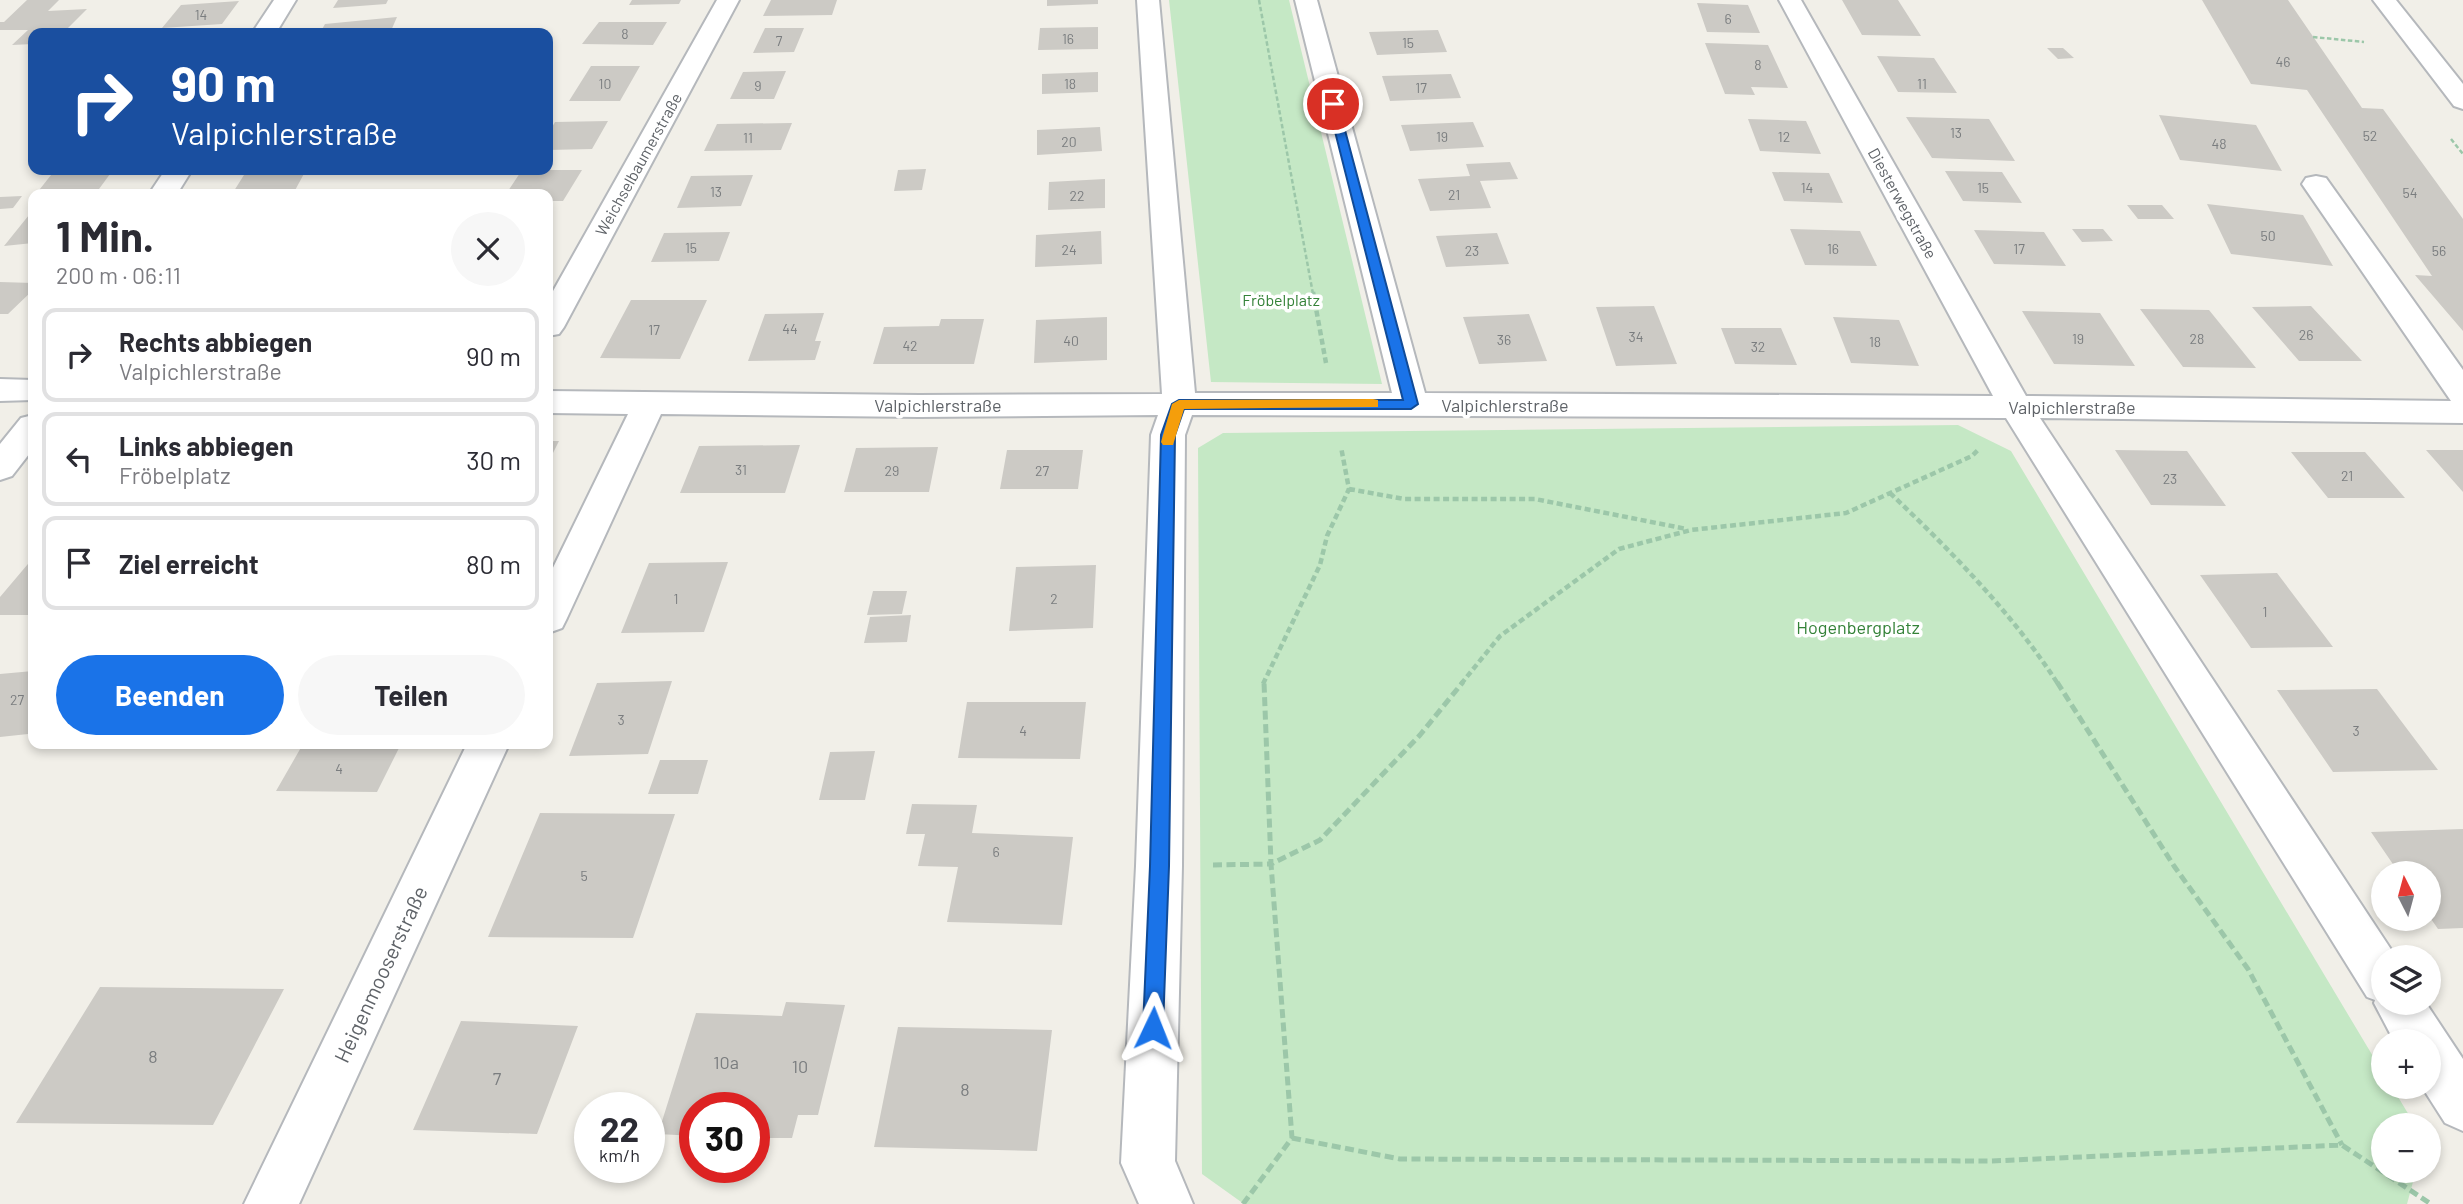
<!DOCTYPE html>
<html lang="de">
<meta charset="utf-8">
<style>
:root{--surface:#fff;--page:#f7f7f7;--text:#2b2b33;--muted:#7c7c81;--line:#e1e1e2;--accent:#1a73e8}
body{margin:0;font-family:Barlow,sans-serif;background:var(--page);color:var(--text);height:100vh;display:flex;flex-direction:column;font-size:26px;white-space:nowrap}
*{box-sizing:border-box;margin:0}
p{font-size:23px;color:var(--muted)}
.icon{flex:none;width:38px;height:38px;fill:none;stroke:currentColor;stroke-width:2;stroke-linecap:round;stroke-linejoin:round}
.map{position:relative;flex:1;overflow:hidden}
.sheet{position:absolute;left:28px;top:189px;width:525px;height:560px;display:flex;flex-direction:column;background:var(--surface);border-radius:14px;box-shadow:0 4px 10px #0003}
.sheet>*{flex:none}
.guide{position:absolute;left:28px;top:28px;width:525px;height:147px;border-radius:14px;box-shadow:0 4px 10px #0003;background:#1a4fa0;color:#fff;overflow:hidden}
.needle{width:46px;rotate:354deg}
.buttons{position:absolute;left:2371px;top:861px;display:grid;gap:14px}
.buttons a{display:grid;place-items:center;width:70px;height:70px;border-radius:50%;background:var(--surface);box-shadow:0 4px 10px #0003;font-size:35px}
.speed{position:absolute;left:574px;top:1092px;display:flex;gap:14px;font-size:35px;font-weight:700;text-align:center}
.speed>*{display:grid;place-content:center;width:91px;height:91px;border-radius:50%;background:var(--surface);box-shadow:0 4px 10px #0003;line-height:1}
.speed small{font-size:18px;font-weight:400}
.speed .limit{border:10px solid #d22;background:#fff;color:#111}
.pin{position:absolute;display:grid;place-items:center;width:60px;height:60px;color:#fff;margin:-30px;border:4px solid #fff;border-radius:50%;box-shadow:0 2px 7px #0007}
.me{position:absolute;width:77px;margin:-38px;rotate:2deg;stroke-linejoin:round;filter:drop-shadow(0 0 5px #0008)}
.turn{display:flex;align-items:center;gap:24px;height:147px;padding:0 28px;font-size:32px}
.turn .icon{width:91px;height:91px;stroke-width:2.5}
.turn b{display:block;font-size:49px;line-height:60px}
.round{display:grid;place-items:center;flex:none;width:74px;height:74px;border-radius:37px;background:var(--page)}
.overview{display:flex;align-items:center;justify-content:space-between;height:119px;padding:0 28px}
h1{font-size:42px;font-weight:700;line-height:52px}
.primary-button{display:flex;gap:14px;margin-top:auto;padding:14px 28px}
.primary-button a{flex:1;height:80px;border-radius:42px;background:var(--accent);color:#fff;font-size:28px;font-weight:700;line-height:80px;text-align:center}
.primary-button a+a{background:var(--page);color:var(--text)}
ul{padding:0;list-style:none}
li{display:flex;align-items:center;gap:21px;height:94px;margin:0 14px 10px;padding:0 14px;border:4px solid var(--line);border-radius:14px}
li div{flex:1}
li b{display:block;font-size:26px}
li em{font-style:normal}
.map>svg:first-child{display:block}
.green{fill:#c5e8c5}
.building{fill:#cccac5}
.lines{fill:none;stroke-linecap:round;stroke-linejoin:round}
.minor-casing{stroke:#b5b8bc;stroke-width:4}
.path-far2{stroke:#9cc7a9;stroke-width:2.5;stroke-dasharray:4.5 2.5;stroke-linecap:butt}
.path-far1{stroke:#9cc7a9;stroke-width:4.5;stroke-dasharray:6 3.5;stroke-linecap:butt}
.path{stroke:#9cc7a9;stroke-width:5;stroke-dasharray:9 4.5;stroke-linecap:butt}
.minor{fill:#fff;fill-rule:evenodd}
.route{fill:#1a73e8;stroke:#114b97;stroke-width:2}
.slow{fill:#f59e0b}
.labels{text-anchor:middle;dominant-baseline:central;stroke-width:7;stroke-linejoin:round;paint-order:stroke}
.number-label{font-size:14px;fill:#7a7d7f}
.far-street-label{font-size:16px;fill:#5f6368;stroke:#fff}
.far-park-label{font-size:16px;fill:#348238;stroke:#fff}
.street-label{font-size:18px;fill:#5f6368;stroke:#fff}
.park-label{font-size:18px;fill:#348238;stroke:#fff}
.near-number-label{font-size:18px;fill:#7a7d7f}
.near-street-label{font-size:21px;fill:#5f6368;stroke:#fff}
</style>
<div class="map">
<svg width="2463" height="1204" viewBox="0 0 2463 1204">
<rect width="100%" height="100%" fill="#f1efe8"/>
<path class="green" d="M 1169,0 L 1289,0 L 1382,384 L 1211,382 Z
M 1958,425 L 2011,451 L 2383,1073 L 2384,1087 L 2392,1087 L 2415,1125 L 2384,1125 L 2384,1171 L 2416,1171 L 2407,1204 L 1244,1204 L 1202,1174 L 1198,448 L 1223,433 Z"/>
<path class="building" d="M 27,0 L 59,0 L 48,11 L 87,9 L 63,33 L 33,33 L 33,44 L 12,45 L 28,30 L 0,30 L 0,22 L 4,22 Z
M 338,0 L 388,0 L 386,4 L 333,8 Z
M 632,0 L 681,0 L 679,4 L 629,5 Z
M 771,0 L 837,0 L 832,15 L 763,16 Z
M 1047,0 L 1098,0 L 1098,4 L 1047,6 Z
M 1842,0 L 1898,0 L 1921,36 L 1862,35 Z
M 2202,0 L 2288,0 L 2362,108 L 2383,109 L 2463,219 L 2463,331 L 2415,275 L 2432,276 L 2307,90 L 2251,84 Z
M 239,1 L 222,24 L 162,28 L 181,5 Z
M 1697,3 L 1748,5 L 1760,33 L 1707,32 Z
M 397,17 L 390,33 L 320,33 L 325,24 Z
M 599,22 L 667,22 L 653,45 L 582,44 Z
M 1098,27 L 1098,49 L 1038,50 L 1040,28 Z
M 765,28 L 804,28 L 794,52 L 753,53 Z
M 1438,30 L 1447,52 L 1377,55 L 1369,32 Z
M 1705,43 L 1768,45 L 1788,88 L 1751,87 L 1755,95 L 1725,94 Z
M 2047,48 L 2063,48 L 2074,58 L 2058,59 Z
M 1877,56 L 1934,58 L 1957,93 L 1898,92 Z
M 591,66 L 640,66 L 620,101 L 569,101 Z
M 786,71 L 774,99 L 730,99 L 743,72 Z
M 1098,72 L 1098,92 L 1042,94 L 1042,74 Z
M 1451,74 L 1461,98 L 1390,101 L 1382,76 Z
M 2159,115 L 2256,125 L 2282,171 L 2180,160 Z
M 1906,117 L 1989,119 L 2015,161 L 1932,158 Z
M 1748,119 L 1806,121 L 1821,154 L 1760,151 Z
M 608,121 L 592,149 L 548,150 L 548,134 L 555,122 Z
M 1473,122 L 1484,147 L 1410,151 L 1401,125 Z
M 792,123 L 781,150 L 704,151 L 717,124 Z
M 1100,127 L 1102,151 L 1037,155 L 1037,130 Z
M 1510,162 L 1518,179 L 1480,181 L 1491,208 L 1430,211 L 1418,179 L 1470,176 L 1466,164 Z
M 926,169 L 922,190 L 894,191 L 898,170 Z
M 55,170 L 113,170 L 99,189 L 36,194 Z
M 306,170 L 293,194 L 232,194 L 244,175 Z
M 522,170 L 582,170 L 563,201 L 548,201 L 548,194 L 506,194 Z
M 1945,171 L 2002,172 L 2022,203 L 1963,201 Z
M 1772,172 L 1829,173 L 1843,203 L 1784,201 Z
M 753,175 L 741,206 L 677,208 L 691,176 Z
M 1105,179 L 1105,208 L 1048,210 L 1049,182 Z
M 22,196 L 13,208 L 0,209 L 0,197 Z
M 2207,204 L 2303,215 L 2333,266 L 2231,254 Z
M 2127,205 L 2162,205 L 2174,219 L 2138,219 Z
M 29,215 L 33,215 L 33,243 L 4,246 Z
M 1790,229 L 1860,231 L 1877,266 L 1805,265 Z
M 2072,229 L 2103,229 L 2113,241 L 2082,242 Z
M 1974,230 L 2044,232 L 2066,266 L 1994,264 Z
M 1101,231 L 1102,264 L 1035,267 L 1036,235 Z
M 730,232 L 719,261 L 651,262 L 664,233 Z
M 1497,233 L 1509,264 L 1446,267 L 1436,236 Z
M 0,282 L 33,283 L 33,290 L 8,314 L 0,314 Z
M 631,300 L 707,300 L 680,359 L 600,358 Z
M 1654,306 L 1677,364 L 1616,366 L 1596,307 Z
M 2311,306 L 2362,361 L 2299,361 L 2252,307 Z
M 2140,309 L 2209,310 L 2256,368 L 2183,367 Z
M 2022,311 L 2100,313 L 2135,366 L 2054,364 Z
M 824,313 L 815,341 L 821,341 L 815,360 L 748,361 L 765,314 Z
M 1529,314 L 1547,361 L 1479,364 L 1463,317 Z
M 1107,317 L 1107,360 L 1034,363 L 1036,320 Z
M 1833,317 L 1899,320 L 1919,366 L 1851,363 Z
M 941,319 L 984,319 L 974,364 L 873,364 L 884,327 L 939,326 Z
M 1721,328 L 1781,328 L 1797,365 L 1735,364 Z
M 548,441 L 559,441 L 548,463 Z
M 800,445 L 785,493 L 680,493 L 699,446 Z
M 938,447 L 929,492 L 844,492 L 856,448 Z
M 1007,450 L 1083,450 L 1078,489 L 1000,489 Z
M 2115,450 L 2187,451 L 2226,506 L 2151,505 Z
M 2426,450 L 2463,450 L 2463,492 Z
M 2291,452 L 2365,452 L 2405,498 L 2328,498 Z
M 33,558 L 33,615 L 0,615 L 0,597 Z
M 728,562 L 704,632 L 621,633 L 649,563 Z
M 1096,565 L 1093,628 L 1009,631 L 1016,567 Z
M 2277,573 L 2333,647 L 2251,648 L 2200,575 Z
M 873,591 L 907,591 L 902,614 L 867,615 Z
M 911,615 L 907,642 L 864,643 L 870,617 Z
M 33,671 L 33,725 L 28,734 L 0,737 L 0,674 Z
M 672,681 L 648,754 L 569,756 L 597,683 Z
M 2377,689 L 2438,770 L 2333,772 L 2277,690 Z
M 967,702 L 1086,702 L 1080,759 L 958,758 Z
M 303,744 L 401,744 L 377,792 L 276,791 Z
M 875,751 L 865,800 L 819,800 L 830,752 Z
M 660,760 L 708,760 L 698,794 L 648,794 Z
M 912,804 L 977,805 L 972,833 L 1073,837 L 1062,925 L 947,922 L 958,867 L 918,866 L 925,834 L 906,834 Z
M 540,813 L 675,814 L 633,938 L 488,937 Z
M 2463,829 L 2463,928 L 2438,929 L 2429,916 L 2429,873 L 2399,873 L 2371,832 Z
M 100,987 L 284,989 L 213,1125 L 16,1123 Z
M 786,1002 L 845,1005 L 818,1115 L 798,1115 L 792,1138 L 754,1138 L 754,1108 L 695,1108 L 695,1136 L 658,1134 L 696,1013 L 782,1016 Z
M 461,1021 L 578,1026 L 537,1134 L 413,1130 Z
M 898,1027 L 1052,1030 L 1037,1151 L 874,1147 Z"/>
<g class="lines">
<g class="minor-casing">
<path id="minor" d="M 274,0 L 296,0 L 276,33 L 252,33 Z
M 717,0 L 739,0 L 564,327 L 559,334 L 548,336 L 548,300 Z
M 1137,0 L 1159,0 L 1195,393 L 1392,393 L 1295,0 L 1317,0 L 1425,393 L 1993,396 L 1779,0 L 1801,0 L 2026,396 L 2451,401 L 2302,184 L 2306,178 L 2316,176 L 2326,178 L 2463,370 L 2463,423 L 2040,418 L 2396,957 L 2384,957 L 2384,1003 L 2426,1003 L 2463,1059 L 2463,1131 L 2445,1123 L 2422,1087 L 2429,1087 L 2429,1041 L 2394,1041 L 2374,1003 L 2375,1000 L 2367,997 L 2006,418 L 1192,415 L 1185,435 L 1182,866 L 1175,1161 L 1193,1204 L 1139,1204 L 1121,1163 L 1136,866 L 1151,435 L 1158,415 L 919,417 L 661,414 L 567,618 L 562,628 L 548,633 L 548,578 L 628,414 L 548,413 L 548,391 L 919,395 L 1162,394 Z
M 2373,0 L 2396,0 L 2463,84 L 2463,109 L 2454,106 Z
M 165,170 L 192,170 L 177,194 L 149,194 Z
M 0,379 L 33,380 L 33,400 L 0,401 Z
M 33,415 L 33,449 L 12,476 L 0,480 L 0,444 L 21,418 Z
M 467,744 L 509,744 L 299,1204 L 244,1204 Z"/>
</g>
<path class="path-far2" d="M 1259,0 L 1313,294
M 2313,37 L 2364,42
M 2451,139 L 2463,154"/>
<path class="path-far1" d="M 1313,292 L 1326,363
M 1349,489 L 1404,499 L 1535,499 L 1687,529
M 1890,493 C 1950,550 2013,614 2058,684
M 1263,684 L 1320,565 L 1327,536 L 1349,489 L 1341,447
M 1461,684 L 1500,636 L 1619,549 L 1691,530 L 1846,513 L 1972,456 L 1979,449"/>
<path class="path" d="M 2057,682 L 2174,866 L 2248,969 L 2342,1145
M 1213,865 L 1271,864 L 1264,682
M 1292,1138 L 1400,1159 L 1992,1161 L 2342,1145 L 2431,1204
M 1243,1204 L 1292,1138 L 1271,864 L 1320,840 L 1420,735 L 1463,682"/>
<use href="#minor" class="minor"/>
</g>
<path class="route" d="M 1333,100 L 1338,104 L 1418,404 L 1411,409 L 1184,409 L 1175,435 L 1169,866 L 1163,1028 L 1160,1035 L 1153,1038 L 1146,1035 L 1143,1028 L 1150,866 L 1161,435 L 1172,404 L 1179,400 L 1403,400 L 1328,104 Z"/>
<path class="slow" d="M 1373,399 L 1378,400 L 1378,407 L 1184,409 L 1173,445 L 1163,445 L 1161,442 L 1172,404 L 1179,400 Z"/>
<g class="labels">
<g class="number-label">
<text x="201" y="14">14</text>
<text x="1728" y="18">6</text>
<text x="625" y="33">8</text>
<text x="1068" y="38">16</text>
<text x="779" y="40">7</text>
<text x="1408" y="42">15</text>
<text x="2283" y="61">46</text>
<text x="1758" y="64">8</text>
<text x="605" y="83">10</text>
<text x="1070" y="83">18</text>
<text x="1922" y="83">11</text>
<text x="758" y="85">9</text>
<text x="1421" y="87">17</text>
<text x="1956" y="132">13</text>
<text x="2370" y="135">52</text>
<text x="1442" y="136">19</text>
<text x="1784" y="136">12</text>
<text x="748" y="137">11</text>
<text x="1069" y="141">20</text>
<text x="2219" y="143">48</text>
<text x="1807" y="187">14</text>
<text x="1983" y="187">15</text>
<text x="716" y="191">13</text>
<text x="2410" y="192">54</text>
<text x="1454" y="194">21</text>
<text x="1077" y="195">22</text>
<text x="2268" y="235">50</text>
<text x="691" y="247">15</text>
<text x="1833" y="248">16</text>
<text x="2019" y="248">17</text>
<text x="1069" y="249">24</text>
<text x="1472" y="250">23</text>
<text x="2439" y="250">56</text>
<text x="790" y="328">44</text>
<text x="654" y="329">17</text>
<text x="2306" y="334">26</text>
<text x="1636" y="336">34</text>
<text x="2078" y="338">19</text>
<text x="2197" y="338">28</text>
<text x="1504" y="339">36</text>
<text x="1071" y="340">40</text>
<text x="1875" y="341">18</text>
<text x="910" y="345">42</text>
<text x="1758" y="346">32</text>
<text x="741" y="469">31</text>
<text x="892" y="470">29</text>
<text x="1042" y="470">27</text>
<text x="2347" y="475">21</text>
<text x="2170" y="478">23</text>
<text x="676" y="598">1</text>
<text x="1054" y="598">2</text>
<text x="2265" y="611">1</text>
<text x="17" y="699">27</text>
<text x="621" y="719">3</text>
<text x="1023" y="730">4</text>
<text x="2356" y="730">3</text>
<text x="339" y="768">4</text>
<text x="996" y="851">6</text>
<text x="584" y="875">5</text>
</g>
<g class="far-street-label">
<text transform="translate(638 164) rotate(-61)">Weichselbaumerstraße</text>
<text transform="translate(1903 203) rotate(61)">Diesterwegstraße</text>
</g>
<g class="far-park-label">
<text x="1281" y="299">Fröbelplatz</text>
</g>
<g class="street-label">
<text x="938" y="405">Valpichlerstraße</text>
<text x="1505" y="405">Valpichlerstraße</text>
<text x="2072" y="407">Valpichlerstraße</text>
</g>
<g class="park-label">
<text x="1858" y="627">Hogenbergplatz</text>
</g>
<g class="near-number-label">
<text x="153" y="1056">8</text>
<text x="726" y="1062">10a</text>
<text x="800" y="1066">10</text>
<text x="497" y="1078">7</text>
<text x="965" y="1089">8</text>
</g>
<g class="near-street-label">
<text transform="translate(380 974) rotate(-65)">Heigenmooserstraße</text>
</g>
</g>
</svg>
<div class="buttons">
<a><svg class="needle" viewBox="-14 -14 28 28"><path d="M0-13l5 13h-10z" fill="#e53935"/><path d="M0 13l5-13h-10z" fill="#7c7c81"/></svg></a>
<a><svg class="icon" aria-label="layers" viewBox="0 0 24 24"><path d="M12 4l9 5-9 5-9-5zM3 14l9 5 9-5"/></svg></a>
<a>+</a>
<a>−</a>
</div>
<div class="speed"><div>22<small>km/h</small></div><div class="limit">30</div></div>
<div class="pin" style="left:1333px;top:104px;background:#d93025"><svg class="icon" aria-label="arrive" viewBox="0 0 24 24"><path d="M6 21V4h12l-3 4 3 4H6"/></svg></div>
<svg class="me" style="left:1153px;top:1028px" viewBox="-20 -20 40 40"><path d="M0-17L14 15 0 8-14 15z" fill="#1a73e8" stroke="#fff" stroke-width="4"/></svg>
<div class="guide">
<div class="turn"><svg class="icon" aria-label="right" viewBox="0 0 24 24"><path d="M7 20v-9h11M14 6l5 5-5 5"/></svg><div><b>90 m</b>Valpichlerstraße</div></div>
</div>
<section class="sheet">
<div class="overview"><div><h1>1 Min.</h1><p>200 m · 06:11</p></div><a class="round"><svg class="icon" aria-label="close" viewBox="0 0 24 24"><path d="M6 6l12 12M18 6L6 18"/></svg></a></div>
<ul>
<li><svg class="icon" aria-label="right" viewBox="0 0 24 24"><path d="M7 20v-9h11M14 6l5 5-5 5"/></svg><div><b>Rechts abbiegen</b><p>Valpichlerstraße</p></div><em>90 m</em></li>
<li><svg class="icon" aria-label="left" viewBox="0 0 24 24"><path d="M17 20v-9H6M10 6l-5 5 5 5"/></svg><div><b>Links abbiegen</b><p>Fröbelplatz</p></div><em>30 m</em></li>
<li><svg class="icon" aria-label="arrive" viewBox="0 0 24 24"><path d="M6 21V4h12l-3 4 3 4H6"/></svg><div><b>Ziel erreicht</b></div><em>80 m</em></li>
</ul>
<div class="primary-button"><a>Beenden</a><a>Teilen</a></div>
</section>
</div>
